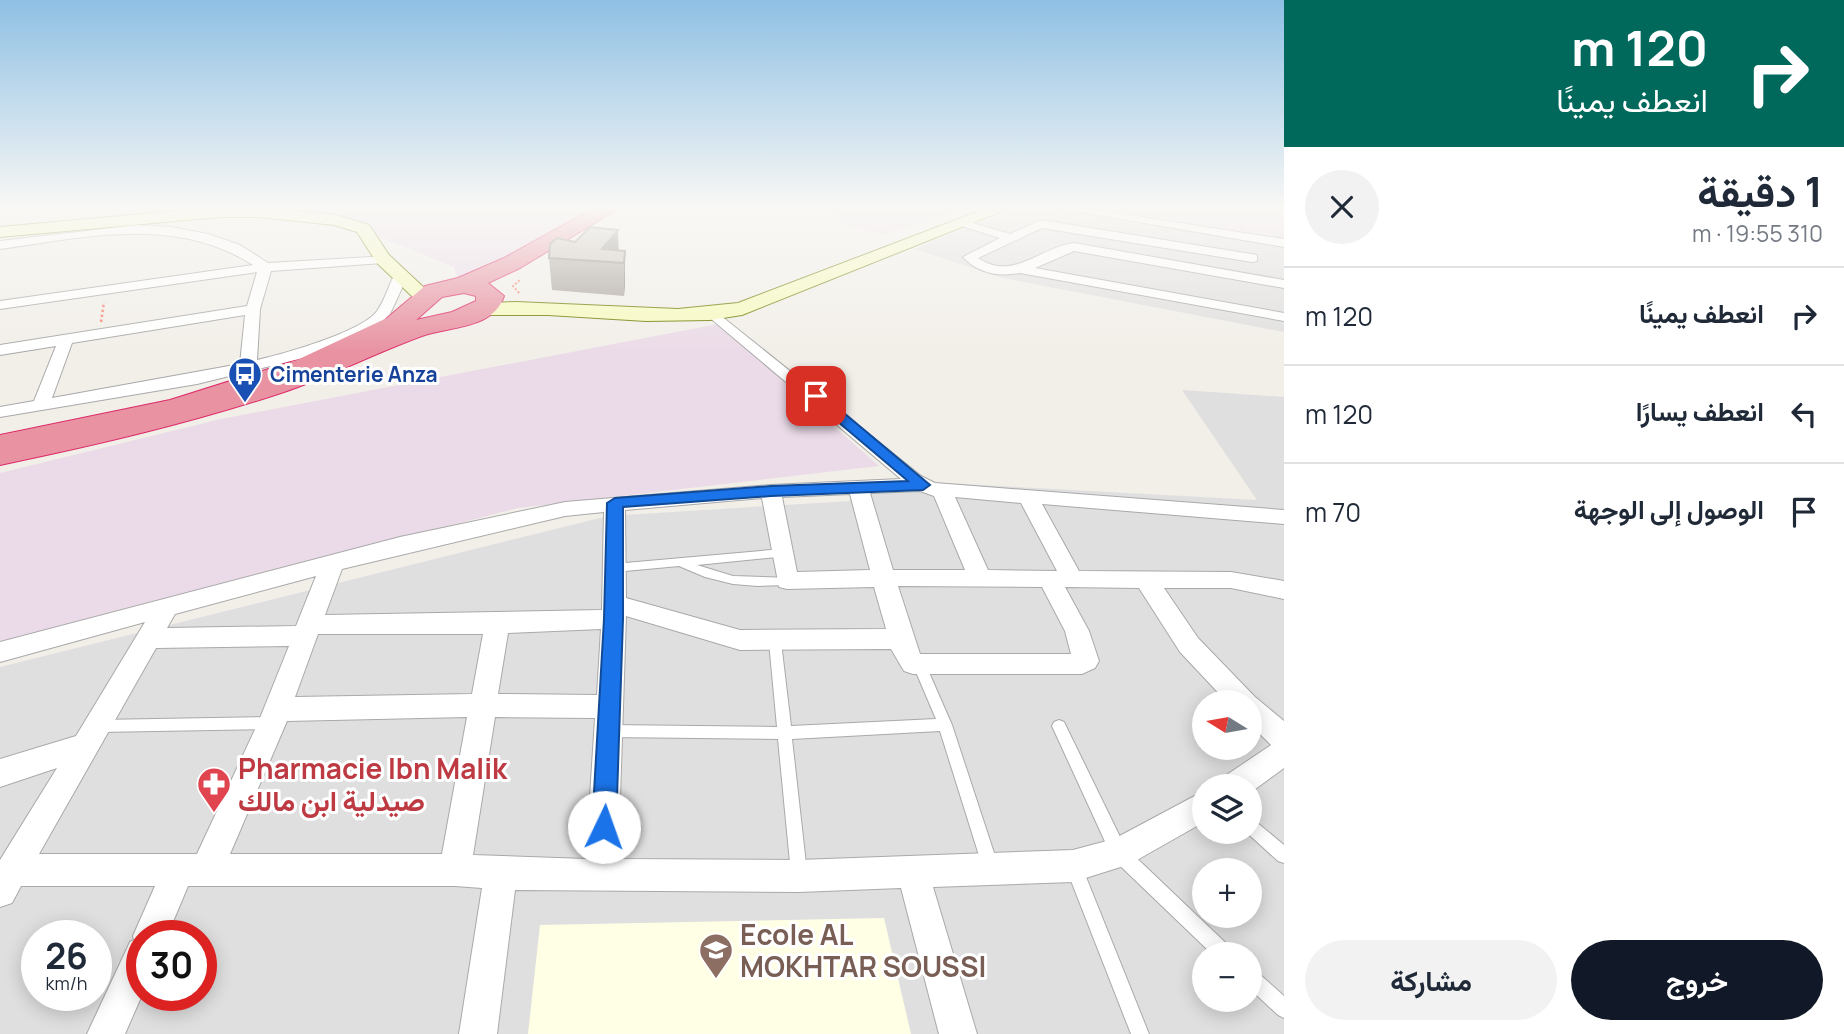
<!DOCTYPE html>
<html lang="ar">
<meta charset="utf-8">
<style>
:root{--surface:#fff;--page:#f2f2f3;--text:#1f2937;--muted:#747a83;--line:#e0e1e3;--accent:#111827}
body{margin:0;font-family:Manrope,Vazirmatn,sans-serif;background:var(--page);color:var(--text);direction:rtl;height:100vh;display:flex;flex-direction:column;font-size:26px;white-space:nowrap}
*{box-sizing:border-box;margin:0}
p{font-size:23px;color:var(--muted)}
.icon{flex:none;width:38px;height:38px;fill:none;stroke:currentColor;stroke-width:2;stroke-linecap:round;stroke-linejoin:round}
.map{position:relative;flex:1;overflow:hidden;direction:ltr}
.sheet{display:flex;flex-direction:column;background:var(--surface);width:560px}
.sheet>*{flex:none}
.hud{background:#00695c;color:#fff;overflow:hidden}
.needle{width:46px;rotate:281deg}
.controls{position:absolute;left:1192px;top:690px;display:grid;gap:14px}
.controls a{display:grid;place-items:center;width:70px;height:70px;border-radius:50%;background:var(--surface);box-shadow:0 4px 18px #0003;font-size:35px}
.speed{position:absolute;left:21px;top:920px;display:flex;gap:14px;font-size:35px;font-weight:700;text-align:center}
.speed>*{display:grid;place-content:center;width:91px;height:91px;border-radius:50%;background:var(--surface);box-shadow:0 4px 18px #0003;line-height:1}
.speed small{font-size:18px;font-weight:400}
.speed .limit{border:10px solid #d22;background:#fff;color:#111}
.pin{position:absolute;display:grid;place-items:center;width:60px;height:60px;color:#fff;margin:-30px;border-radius:14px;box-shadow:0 4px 10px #0006}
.me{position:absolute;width:77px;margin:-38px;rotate:3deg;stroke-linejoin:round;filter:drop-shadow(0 0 5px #0008)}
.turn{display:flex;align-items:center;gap:24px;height:147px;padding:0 21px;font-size:32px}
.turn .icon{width:91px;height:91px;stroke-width:2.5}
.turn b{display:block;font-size:49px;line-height:60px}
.round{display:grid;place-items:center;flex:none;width:74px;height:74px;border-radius:37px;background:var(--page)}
.summary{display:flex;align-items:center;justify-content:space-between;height:119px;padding:0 21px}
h1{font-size:42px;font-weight:700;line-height:52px}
.primary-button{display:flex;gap:14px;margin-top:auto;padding:14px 21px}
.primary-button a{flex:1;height:80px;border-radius:42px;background:var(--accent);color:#fff;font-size:28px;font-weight:700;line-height:80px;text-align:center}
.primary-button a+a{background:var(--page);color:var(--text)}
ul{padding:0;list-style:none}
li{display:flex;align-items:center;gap:21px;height:98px;padding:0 21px;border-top:2px solid var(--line)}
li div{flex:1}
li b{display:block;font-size:26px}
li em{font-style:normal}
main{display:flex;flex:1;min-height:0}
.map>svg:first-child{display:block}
.residential{fill:#e0dfdf;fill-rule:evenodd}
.industrial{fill:#ebdbe8}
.education{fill:#ffffe5}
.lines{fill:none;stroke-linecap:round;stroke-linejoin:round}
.lane-casing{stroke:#a9a9a9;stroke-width:2}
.street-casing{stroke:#a9a9a9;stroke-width:2}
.secondary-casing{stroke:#707d05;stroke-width:2}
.highway-casing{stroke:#dc2a67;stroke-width:2}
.path-far1{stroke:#fa8072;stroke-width:2;stroke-dasharray:2 2;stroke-linecap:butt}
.path{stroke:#fa8072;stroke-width:2.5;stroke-dasharray:2.5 2.5;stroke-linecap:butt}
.lane{fill:#fff;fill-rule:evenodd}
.street{fill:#fff;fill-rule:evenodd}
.secondary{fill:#f7fabf;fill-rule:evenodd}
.highway{fill:#e892a2;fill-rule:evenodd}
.wall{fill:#aba49e}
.shaded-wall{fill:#8b8681}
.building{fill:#c7bfb8;stroke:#8b8681;stroke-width:2}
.route{fill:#1a73e8;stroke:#114b97;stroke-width:2}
.labels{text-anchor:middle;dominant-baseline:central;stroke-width:6;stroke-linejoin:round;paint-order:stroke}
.far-transit-label{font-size:21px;font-weight:bold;fill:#164399;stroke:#fff;text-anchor:start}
.near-health-label{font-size:28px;font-weight:bold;fill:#be3a42;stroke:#fff;text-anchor:start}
.near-education-label{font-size:28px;font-weight:bold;fill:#785e54;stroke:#fff;text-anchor:start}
</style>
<main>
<section class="sheet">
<div class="hud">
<div class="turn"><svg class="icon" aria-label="right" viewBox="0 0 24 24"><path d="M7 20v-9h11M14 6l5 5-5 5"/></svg><div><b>120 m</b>انعطف يمينًا</div></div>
</div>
<div class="summary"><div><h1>1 دقيقة</h1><p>310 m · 19:55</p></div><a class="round"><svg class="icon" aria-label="close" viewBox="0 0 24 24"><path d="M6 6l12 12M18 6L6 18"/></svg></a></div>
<ul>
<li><svg class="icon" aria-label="right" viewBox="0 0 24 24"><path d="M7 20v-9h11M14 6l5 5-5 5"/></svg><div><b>انعطف يمينًا</b></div><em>120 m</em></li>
<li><svg class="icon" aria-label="left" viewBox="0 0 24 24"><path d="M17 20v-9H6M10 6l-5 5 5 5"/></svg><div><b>انعطف يسارًا</b></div><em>120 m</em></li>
<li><svg class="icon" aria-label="arrive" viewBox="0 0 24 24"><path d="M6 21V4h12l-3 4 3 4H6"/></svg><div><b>الوصول إلى الوجهة</b></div><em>70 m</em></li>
</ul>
<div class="primary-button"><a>خروج</a><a>مشاركة</a></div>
</section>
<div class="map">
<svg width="1284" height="1034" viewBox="0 0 1284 1034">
<rect width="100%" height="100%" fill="#f2efe9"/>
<path class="residential" d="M 1018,207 L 1046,207 L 1284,247 L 1284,332 L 1003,278 L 914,249 Z
M 1182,390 L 1284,397 L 1284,1034 L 0,1034 L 0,667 L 608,516 L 849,501 L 870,479 L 1257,500 ZM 1204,702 L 1250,702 L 1250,747 L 1204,747 ZM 1204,786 L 1250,786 L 1250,831 L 1204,831 ZM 1204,870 L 1250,870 L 1250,915 L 1204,915 ZM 37,936 L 96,936 L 96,996 L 37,996 ZM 142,936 L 201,936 L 201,996 L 142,996 ZM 1204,954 L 1250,954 L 1250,999 L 1204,999 Z"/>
<path class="industrial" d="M 287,207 L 628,207 L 460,285 L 454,267 L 321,213 Z
M 831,207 L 968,207 L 883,235 L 844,224 Z
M 1094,207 L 1284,207 L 1284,238 Z
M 718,324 L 879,466 L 518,508 L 0,643 L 0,473 L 221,419 Z"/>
<path class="education" d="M 884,918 L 911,1034 L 528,1034 L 540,925 Z"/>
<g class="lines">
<g class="lane-casing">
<path id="lane" d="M 783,549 L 787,550 L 789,553 L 787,556 L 697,565 L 733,576 L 791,578 L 793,581 L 791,584 L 787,585 L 758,586 L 733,584 L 705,577 L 679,566 L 614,572 L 610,571 L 608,568 L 610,565 L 614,564 Z
M 775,637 L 779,638 L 781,642 L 791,726 L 936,719 L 913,665 L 914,661 L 919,660 L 924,661 L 952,725 L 998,865 L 996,871 L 990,873 L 984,871 L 982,865 L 940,731 L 792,739 L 807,873 L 805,879 L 799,881 L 793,879 L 791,873 L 778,739 L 609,737 L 604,735 L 602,731 L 604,727 L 609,725 L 777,727 L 769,642 L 771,638 Z
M 272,717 L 277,719 L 279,723 L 277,727 L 272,729 L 99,732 L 94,730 L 92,726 L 94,722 L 99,720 Z
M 1059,720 L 1064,722 L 1125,847 L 1231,948 L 1234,954 L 1212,954 L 1113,859 L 1052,726 L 1054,722 Z
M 1250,818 L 1255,821 L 1284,845 L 1284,863 L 1278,861 L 1245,831 L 1250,831 Z
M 1074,860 L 1080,862 L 1149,1034 L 1131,1034 L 1066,868 L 1068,862 Z
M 1250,968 L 1256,971 L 1284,996 L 1284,1018 L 1278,1015 L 1250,989 Z"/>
</g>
<g class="street-casing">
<path id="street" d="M 1051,207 L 1077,207 L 1284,239 L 1284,247 Z
M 963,220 L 1010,234 L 1041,220 L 1257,255 L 1257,261 L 1252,262 L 1042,228 L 978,258 C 1013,282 1040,247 1074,243 L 1284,280 L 1284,288 L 1074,251 L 1035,268 L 1284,313 L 1284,321 L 1020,273 C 998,277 978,273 963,257 L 1000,238 L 959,225 L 957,223 Z
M 137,225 L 171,227 L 208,234 L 240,245 L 268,263 L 388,256 L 389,259 L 383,263 L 271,271 L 260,309 L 257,360 C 283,354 362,332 377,311 C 385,300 389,284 396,272 L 408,275 L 390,314 L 375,328 L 303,358 L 197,384 L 0,417 L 0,407 L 34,401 L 56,346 L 0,355 L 0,345 L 247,306 L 257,272 L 0,309 L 0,301 L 253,265 C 175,215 86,237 0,249 L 0,241 ZM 245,315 L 240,364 L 52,398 L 72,343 Z
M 715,311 L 921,476 L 935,483 L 1284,510 L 1284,524 L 1042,504 L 1079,571 L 1231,572 L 1284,581 L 1284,599 L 1231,588 L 1164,588 L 1198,638 L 1255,697 L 1284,721 L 1284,768 L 1250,793 L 1250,786 L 1220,786 L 1225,776 L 1271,745 L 1250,724 L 1250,702 L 1227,702 L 1180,652 L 1139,588 L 1065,587 L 1089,631 L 1099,661 L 1095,668 L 1082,674 L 913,674 L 904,671 L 891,649 L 740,650 L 626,616 L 618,859 L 799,860 L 1073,850 L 1114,839 L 1204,791 L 1204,822 L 1130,864 L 1073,882 L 933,887 L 977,1034 L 939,1034 L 901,888 L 799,892 L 515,890 L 497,1034 L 459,1034 L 482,888 L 455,886 L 188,886 L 167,936 L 142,936 L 142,995 L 125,1034 L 87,1034 L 130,942 L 134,940 L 133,936 L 155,886 L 21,886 L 12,903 L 0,907 L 0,860 L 57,768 L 0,787 L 0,759 L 76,736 L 145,622 L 0,662 L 0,642 L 400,537 L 565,502 L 771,485 L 901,479 L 710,318 L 708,315 ZM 920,491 L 934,496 L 965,570 L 893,570 L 870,493 ZM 850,494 L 870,570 L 797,572 L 782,497 ZM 955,497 L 1021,503 L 1057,571 L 988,570 ZM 762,498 L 779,587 L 787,589 L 874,587 L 886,629 L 740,630 L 626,598 L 625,510 ZM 604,512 L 602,610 L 325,615 L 342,569 L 565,516 ZM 316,576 L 296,626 L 167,628 L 175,614 ZM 898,586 L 1042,587 L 1065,631 L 1071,654 L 920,654 ZM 601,629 L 597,695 L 498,694 L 508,633 ZM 318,634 L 483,634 L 472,694 L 295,697 ZM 289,646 L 258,723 L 197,854 L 39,854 L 156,648 ZM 467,717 L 442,854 L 230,854 L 287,721 ZM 495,717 L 595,718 L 586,859 L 473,855 Z"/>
</g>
<g class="secondary-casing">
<path id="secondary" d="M 220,207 L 259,207 L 336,215 L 369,225 L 389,255 L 434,297 L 424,303 L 417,301 L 377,263 L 357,232 L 334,225 L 259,217 L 220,217 L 0,237 L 0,227 Z
M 990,207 L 1012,207 L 742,315 L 710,320 L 646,321 L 548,315 L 483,315 L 473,309 L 483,303 L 516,302 L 678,309 L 738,303 Z"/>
</g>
<g class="highway-casing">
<path id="highway" d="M 596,207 L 621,207 L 520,268 L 488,283 L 504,296 C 494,329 450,326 422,336 C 375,353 331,376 284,392 C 191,423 96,445 0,465 L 0,435 L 170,400 L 297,360 L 387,318 L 425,286 L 458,278 L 504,258 ZM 464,293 L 476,296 L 476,301 L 452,312 L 416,320 L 442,297 Z"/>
</g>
<path class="path-far1" d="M 628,212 L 636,207
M 519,293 L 513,286 L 521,279"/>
<path class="path" d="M 101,322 L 104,302"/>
<use href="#lane" class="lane"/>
<use href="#street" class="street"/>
<use href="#secondary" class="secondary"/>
<use href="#highway" class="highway"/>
</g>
<path class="wall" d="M 618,230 L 618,250 L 625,251 L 625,283 L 624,296 L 552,290 L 549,258 L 575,242 Z"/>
<path class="shaded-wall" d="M 618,230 L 619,261 L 602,249 Z
M 625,251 L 625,283 L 624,296 L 624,263 Z"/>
<path class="building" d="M 590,227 L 618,230 L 602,249 L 625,251 L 624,263 L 549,258 L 550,244 L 557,238 L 575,242 Z"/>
<linearGradient id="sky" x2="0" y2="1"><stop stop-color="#8fc0e4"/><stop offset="0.59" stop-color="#f9f8f5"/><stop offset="1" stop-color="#f9f8f5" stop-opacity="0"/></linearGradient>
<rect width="1284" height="352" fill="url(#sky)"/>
<path class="route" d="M 811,393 L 820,393 L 930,485 L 923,490 L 771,496 L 623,507 L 623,619 L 616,827 L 612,835 L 604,839 L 596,835 L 592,827 L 604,619 L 607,503 L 615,498 L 771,486 L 908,481 L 811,399 Z"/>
<defs>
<g id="bus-pin" transform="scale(1.75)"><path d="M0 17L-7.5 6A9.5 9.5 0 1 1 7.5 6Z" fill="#1a4fb4" stroke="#fff"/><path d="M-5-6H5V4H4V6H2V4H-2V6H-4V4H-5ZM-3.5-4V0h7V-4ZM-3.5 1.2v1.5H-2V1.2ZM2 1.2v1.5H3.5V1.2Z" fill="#fff"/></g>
<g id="pharmacy-pin" transform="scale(1.75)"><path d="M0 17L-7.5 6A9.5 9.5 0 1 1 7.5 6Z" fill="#e0444e" stroke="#fff"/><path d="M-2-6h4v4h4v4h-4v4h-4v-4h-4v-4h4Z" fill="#fff"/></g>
<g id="school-pin" transform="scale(1.75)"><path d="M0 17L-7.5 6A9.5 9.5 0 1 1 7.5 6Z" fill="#8d6e63" stroke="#fff"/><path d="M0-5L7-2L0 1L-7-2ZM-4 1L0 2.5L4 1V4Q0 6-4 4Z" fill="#fff"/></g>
</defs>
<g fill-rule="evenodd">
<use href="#bus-pin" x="245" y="374"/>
<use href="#pharmacy-pin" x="214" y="784"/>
<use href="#school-pin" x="716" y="950"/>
</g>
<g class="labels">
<g class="far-transit-label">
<text x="270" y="374">Cimenterie Anza</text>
</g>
<g class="near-health-label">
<text x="238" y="768">Pharmacie Ibn Malik<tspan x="238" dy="32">صيدلية ابن مالك</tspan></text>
</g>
<g class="near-education-label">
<text x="740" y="934">Ecole AL<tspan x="740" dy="32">MOKHTAR SOUSSI</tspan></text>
</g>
</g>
</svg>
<div class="controls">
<a><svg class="needle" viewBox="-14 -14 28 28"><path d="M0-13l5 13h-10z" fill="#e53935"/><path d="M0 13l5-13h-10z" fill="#747a83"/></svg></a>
<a><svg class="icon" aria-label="layers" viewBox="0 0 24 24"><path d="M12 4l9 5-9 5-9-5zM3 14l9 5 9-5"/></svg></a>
<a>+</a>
<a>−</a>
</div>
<div class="speed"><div>26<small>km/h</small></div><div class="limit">30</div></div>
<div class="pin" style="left:816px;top:396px;background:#d93025"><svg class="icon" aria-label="arrive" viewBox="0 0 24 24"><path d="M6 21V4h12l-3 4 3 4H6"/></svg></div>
<svg class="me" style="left:604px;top:827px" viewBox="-20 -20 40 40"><circle r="19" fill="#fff"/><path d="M0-13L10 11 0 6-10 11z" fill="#1a73e8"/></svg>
</div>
</main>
